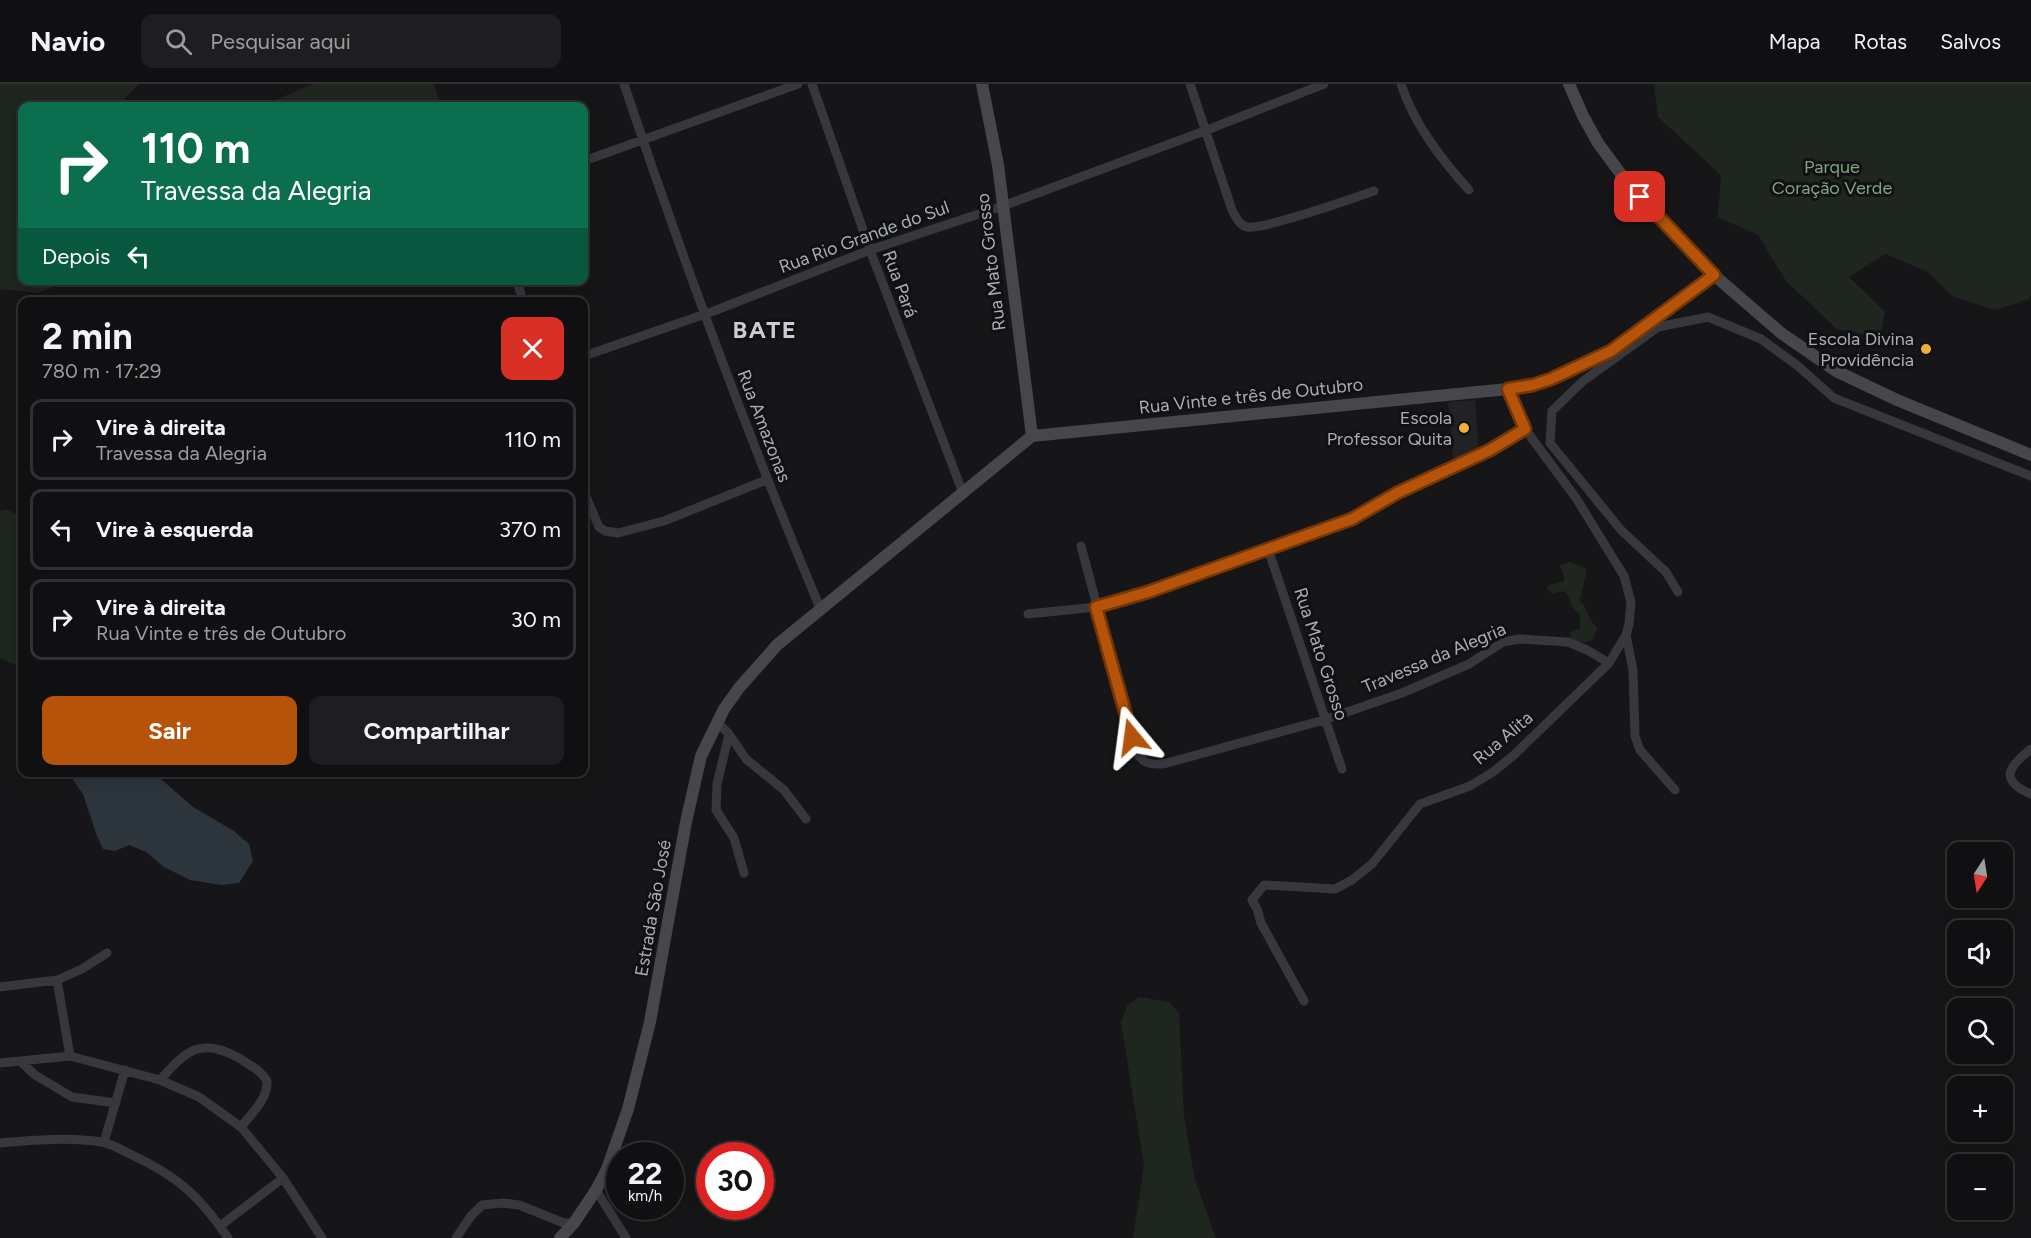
<!DOCTYPE html>
<html lang="pt">
<meta charset="utf-8">
<style>
:root{--surface:#101012;--page:#1e1e20;--text:#f1f3f6;--muted:#9c9d9f;--line:#303032;--accent:#b45309}
body{margin:0;font-family:Figtree,sans-serif;background:var(--page);color:var(--text);height:100vh;display:flex;flex-direction:column;font-size:22px;white-space:nowrap}
*{box-sizing:border-box;margin:0}
p{font-size:20px;color:var(--muted)}
.icon{flex:none;width:33px;height:33px;fill:none;stroke:currentColor;stroke-width:2;stroke-linecap:round;stroke-linejoin:round}
.map{position:relative;flex:1;overflow:hidden}
.details{position:absolute;left:18px;top:213px;width:570px;height:480px;display:flex;flex-direction:column;background:var(--surface);border-radius:12px;box-shadow:0 3px 15px #0003,0 0 0 2px var(--line)}
.details>*{flex:none}
.hud{position:absolute;left:18px;top:18px;width:570px;height:183px;border-radius:12px;box-shadow:0 3px 15px #0003,0 0 0 2px var(--line);background:#0b6e4f;color:#fff;overflow:hidden}
.needle{width:39px;rotate:192deg}
.tools{position:absolute;left:1947px;top:758px;display:grid;gap:12px}
.tools a{display:grid;place-items:center;width:66px;height:66px;border-radius:12px;background:var(--surface);box-shadow:0 3px 15px #0003,0 0 0 2px var(--line);font-size:30px}
.speed{position:absolute;left:606px;top:1058px;display:flex;gap:12px;font-size:30px;font-weight:700;text-align:center}
.speed>*{display:grid;place-content:center;width:78px;height:78px;border-radius:50%;background:var(--surface);box-shadow:0 3px 15px #0003,0 0 0 2px var(--line);line-height:1}
.speed small{font-size:15px;font-weight:400}
.speed .limit{border:9px solid #d22;background:#fff;color:#111}
.pin{position:absolute;display:grid;place-items:center;width:51px;height:51px;color:#fff;margin:-26px;border-radius:12px;box-shadow:0 3px 9px #0006}
.me{position:absolute;width:66px;margin:-33px;rotate:344deg;stroke-linejoin:round;filter:drop-shadow(0 0 4px #0008)}
.turn{display:flex;align-items:center;gap:21px;height:126px;padding:0 24px;font-size:27px}
.turn .icon{width:78px;height:78px;stroke-width:2.5}
.turn b{display:block;font-size:42px;line-height:51px}
.then{display:flex;align-items:center;height:57px;padding:0 24px;background:#0003;gap:12px;font-size:22px}
.round{display:grid;place-items:center;flex:none;width:63px;height:63px;border-radius:12px;background:var(--page)}
.headline{display:flex;align-items:center;justify-content:space-between;height:102px;padding:0 24px}
h1{font-size:36px;font-weight:700;line-height:45px}
.primary-button{display:flex;gap:12px;margin-top:auto;padding:12px 24px}
.primary-button a{flex:1;height:69px;border-radius:12px;background:var(--accent);color:#fff;font-size:24px;font-weight:700;line-height:69px;text-align:center}
.primary-button a+a{background:var(--page);color:var(--text)}
ul{padding:0;list-style:none}
li{display:flex;align-items:center;gap:18px;height:81px;margin:0 12px 9px;padding:0 12px;border:3px solid var(--line);border-radius:12px}
li div{flex:1}
li b{display:block;font-size:22px}
li em{font-style:normal}
header{display:flex;align-items:center;gap:36px;box-sizing:border-box;height:84px;padding:0 30px;background:var(--surface);border-bottom:2px solid var(--line)}
header strong{font-size:28px}
nav{display:flex;gap:33px;margin-inline-start:auto;font-size:21px}
.search{width:420px;height:54px;background:var(--page);display:flex;align-items:center;gap:15px;box-sizing:border-box;padding:0 21px;border-radius:12px;color:var(--muted);font-size:22px}
.map>svg:first-child{display:block}
.built{fill:#222225}
.green{fill:#1e261f}
.water{fill:#2c353c}
.lines{fill:none;stroke-linecap:round;stroke-linejoin:round}
.street{stroke:#37383d;stroke-width:9}
.secondary{stroke:#45474d;stroke-width:12}
.route-casing{stroke:#753606;stroke-width:15}
.route{stroke:#b45309;stroke-width:10}
.poi-dot{fill:#f2b134;stroke:#111113;stroke-width:2}
.labels{text-anchor:middle;dominant-baseline:central;stroke-width:6;stroke-linejoin:round;paint-order:stroke}
.park-label{font-size:18px;fill:#7fa381;stroke:#111113}
.street-label{font-size:18px;fill:#a8adb8;stroke:#111113}
.poi-label{font-size:18px;fill:#a8adb8;stroke:#111113;text-anchor:end}
.district-label{font-size:24px;font-weight:bold;letter-spacing:1.5px;fill:#c9ccd4;stroke:#111113}
</style>
<header>
<strong>Navio</strong>
<div class="search"><svg class="icon" aria-label="search" viewBox="0 0 24 24"><circle cx="10" cy="10" r="6"/><path d="M15 15l6 6"/></svg>Pesquisar aqui</div>
<nav><a>Mapa</a><a>Rotas</a><a>Salvos</a></nav>
</header>
<div class="map">
<svg width="2031" height="1154" viewBox="0 0 2031 1154">
<rect width="100%" height="100%" fill="#161618"/>
<path class="built" d="M 1475,316 L 1479,369 L 1453,374 L 1448,318 Z"/>
<path class="green" d="M 0,0 L 139,0 L 117,22 L 22,22 L 22,196 L 71,197 L 37,209 L 0,205 Z
M 313,0 L 434,0 L 441,22 L 261,22 Z
M 1654,0 L 2031,0 L 2031,210 L 2029,215 L 1995,226 L 1952,212 L 1928,188 L 1885,170 L 1849,193 L 1885,228 L 1880,254 L 1837,245 L 1786,197 L 1758,151 L 1718,133 L 1721,91 L 1658,33 Z
M 6,425 L 22,433 L 22,584 L 0,574 L 0,427 Z
M 1570,478 L 1587,485 L 1580,516 C 1587,525 1589,536 1597,544 L 1593,555 C 1585,559 1578,560 1570,553 L 1570,549 L 1580,544 L 1580,531 L 1573,524 L 1567,510 L 1564,507 L 1552,510 L 1547,504 L 1548,501 L 1562,498 L 1565,496 L 1560,481 Z
M 1139,913 L 1169,918 L 1179,929 L 1184,1032 L 1195,1096 L 1216,1154 L 1133,1154 L 1144,1081 L 1121,938 L 1127,922 Z"/>
<path class="water" d="M 68,689 L 154,689 L 193,723 L 234,747 L 249,760 L 253,777 L 239,799 L 221,801 L 190,796 L 164,783 L 146,768 L 129,761 L 115,767 L 103,765 L 97,752 L 83,710 Z"/>
<g class="lines">
<path class="street" d="M 624,0 C 683,177 748,352 820,524
M 812,0 L 870,166 L 963,409
M 1190,0 L 1232,126 C 1236,133 1239,141 1247,143 C 1262,146 1354,114 1374,107
M 1401,0 C 1414,40 1441,75 1469,106
M 584,77 L 798,0
M 517,196 L 523,218
M 584,272 L 714,227 L 870,166 L 1003,122 L 1207,46 L 1324,0
M 584,408 L 599,443 L 605,447 L 618,449 L 664,437 L 766,396
M 1081,462 L 1135,664 C 1141,680 1151,682 1167,679 L 1324,636 L 1402,609 L 1469,580 L 1503,558 L 1520,555 L 1568,558 L 1587,566 L 1609,579
M 1268,465 L 1342,685
M 1678,508 L 1666,488 L 1621,446 L 1550,359 L 1552,327 L 1583,297 L 1658,243 L 1708,233 L 1761,255 L 1798,282 L 1834,314 L 2031,392
M 1028,530 L 1096,523 L 1147,508 L 1352,435 L 1397,409 L 1490,366 L 1525,345
M 1626,551 L 1633,586 L 1635,652 L 1640,666 L 1675,706
M 717,638 L 729,650 L 717,700 L 716,726 L 734,754 L 744,789
M 729,650 L 746,675 L 784,706 L 806,735
M 2031,665 C 2009,682 1998,696 2031,710
M 57,896 L 70,972
M 0,903 L 57,896 L 82,885 L 107,869
M 1304,917 L 1261,839 L 1257,825 L 1252,816 L 1264,801 L 1335,805 L 1352,796 L 1372,780 L 1420,720 L 1470,702 L 1493,688 L 1514,671 L 1609,579 L 1626,551 L 1629,540 L 1631,518 L 1624,492 L 1576,414 L 1525,345 L 1508,305
M 20,977 L 35,991 L 72,1013 L 116,1019
M 0,979 L 70,972 L 160,996 L 199,1013 L 241,1043 L 283,1094 L 322,1154
M 160,996 C 186,967 200,952 239,974 C 249,981 261,986 267,997 C 268,1015 251,1030 241,1043
M 104,1058 L 125,986
M 0,1059 C 34,1056 68,1053 102,1058 C 112,1060 122,1066 132,1071 C 177,1092 200,1112 228,1154
M 596,1106 L 626,1154
M 220,1142 L 283,1094
M 456,1154 L 471,1132 L 482,1121 L 503,1119 L 519,1121 L 564,1139 L 574,1139"/>
<path class="secondary" d="M 982,0 L 998,81 L 1032,352
M 1569,0 L 1583,32 L 1598,59 L 1626,97 L 1655,130 L 1714,191 L 1781,249 L 1836,287 L 1897,316 L 2031,371
M 560,1154 L 574,1139 L 596,1106 L 607,1085 L 628,1025 L 650,938 L 686,738 L 701,672 L 724,625 L 739,604 L 777,561 L 1032,352 L 1508,305 L 1533,301 L 1551,295 L 1611,267 L 1714,191"/>
</g>
<g class="lines">
<g class="route-casing">
<path id="route" d="M 1132,653 L 1096,523 L 1148,508 L 1352,435 L 1397,409 L 1490,366 L 1525,345 L 1508,305 L 1533,301 L 1551,295 L 1611,267 L 1714,191 L 1640,113"/>
</g>
<use href="#route" class="route"/>
</g>
<g class="poi-dot">
<circle cx="1926" cy="265" r="6"/>
<circle cx="1464" cy="344" r="6"/>
</g>
<g class="labels">
<g class="park-label">
<text x="1832" y="83">Parque<tspan x="1832" dy="21">Coração Verde</tspan></text>
</g>
<g class="street-label">
<text transform="translate(864 153) rotate(-20)">Rua Rio Grande do Sul</text>
<text transform="translate(991 178) rotate(-97)">Rua Mato Grosso</text>
<text transform="translate(900 200) rotate(70)">Rua Pará</text>
<text transform="translate(1251 312) rotate(-6)">Rua Vinte e três de Outubro</text>
<text transform="translate(764 342) rotate(69)">Rua Amazonas</text>
<text transform="translate(1321 570) rotate(72)">Rua Mato Grosso</text>
<text transform="translate(1434 574) rotate(-23)">Travessa da Alegria</text>
<text transform="translate(1503 654) rotate(-40)">Rua Alita</text>
<text transform="translate(653 824) rotate(-80)">Estrada São José</text>
</g>
<g class="poi-label">
<text x="1914" y="255">Escola Divina<tspan x="1914" dy="21">Providência</tspan></text>
<text x="1452" y="334">Escola<tspan x="1452" dy="21">Professor Quita</tspan></text>
</g>
<g class="district-label">
<text x="765" y="245">BATE</text>
</g>
</g>
</svg>
<div class="tools">
<a><svg class="needle" viewBox="-14 -14 28 28"><path d="M0-13l5 13h-10z" fill="#e53935"/><path d="M0 13l5-13h-10z" fill="#9c9d9f"/></svg></a>
<a><svg class="icon" aria-label="sound" viewBox="0 0 24 24"><path d="M4 9h4l5-4v14l-5-4H4zM17 9q2 3 0 6"/></svg></a>
<a><svg class="icon" aria-label="search" viewBox="0 0 24 24"><circle cx="10" cy="10" r="6"/><path d="M15 15l6 6"/></svg></a>
<a>+</a>
<a>−</a>
</div>
<div class="speed"><div>22<small>km/h</small></div><div class="limit">30</div></div>
<div class="pin" style="left:1640px;top:113px;background:#d93025"><svg class="icon" aria-label="arrive" viewBox="0 0 24 24"><path d="M6 21V4h12l-3 4 3 4H6"/></svg></div>
<svg class="me" style="left:1132px;top:653px" viewBox="-20 -20 40 40"><path d="M0-17L14 15 0 8-14 15z" fill="#b45309" stroke="#fff" stroke-width="4"/></svg>
<div class="hud">
<div class="turn"><svg class="icon" aria-label="right" viewBox="0 0 24 24"><path d="M7 20v-9h11M14 6l5 5-5 5"/></svg><div><b>110 m</b>Travessa da Alegria</div></div>
<div class="then">Depois<svg class="icon" aria-label="left" viewBox="0 0 24 24"><path d="M17 20v-9H6M10 6l-5 5 5 5"/></svg></div>
</div>
<section class="details">
<div class="headline"><div><h1>2 min</h1><p>780 m · 17:29</p></div><a class="round" style="background:#d93025;color:#fff"><svg class="icon" aria-label="close" viewBox="0 0 24 24"><path d="M6 6l12 12M18 6L6 18"/></svg></a></div>
<ul>
<li><svg class="icon" aria-label="right" viewBox="0 0 24 24"><path d="M7 20v-9h11M14 6l5 5-5 5"/></svg><div><b>Vire à direita</b><p>Travessa da Alegria</p></div><em>110 m</em></li>
<li><svg class="icon" aria-label="left" viewBox="0 0 24 24"><path d="M17 20v-9H6M10 6l-5 5 5 5"/></svg><div><b>Vire à esquerda</b></div><em>370 m</em></li>
<li><svg class="icon" aria-label="right" viewBox="0 0 24 24"><path d="M7 20v-9h11M14 6l5 5-5 5"/></svg><div><b>Vire à direita</b><p>Rua Vinte e três de Outubro</p></div><em>30 m</em></li>
</ul>
<div class="primary-button"><a>Sair</a><a>Compartilhar</a></div>
</section>
</div>
